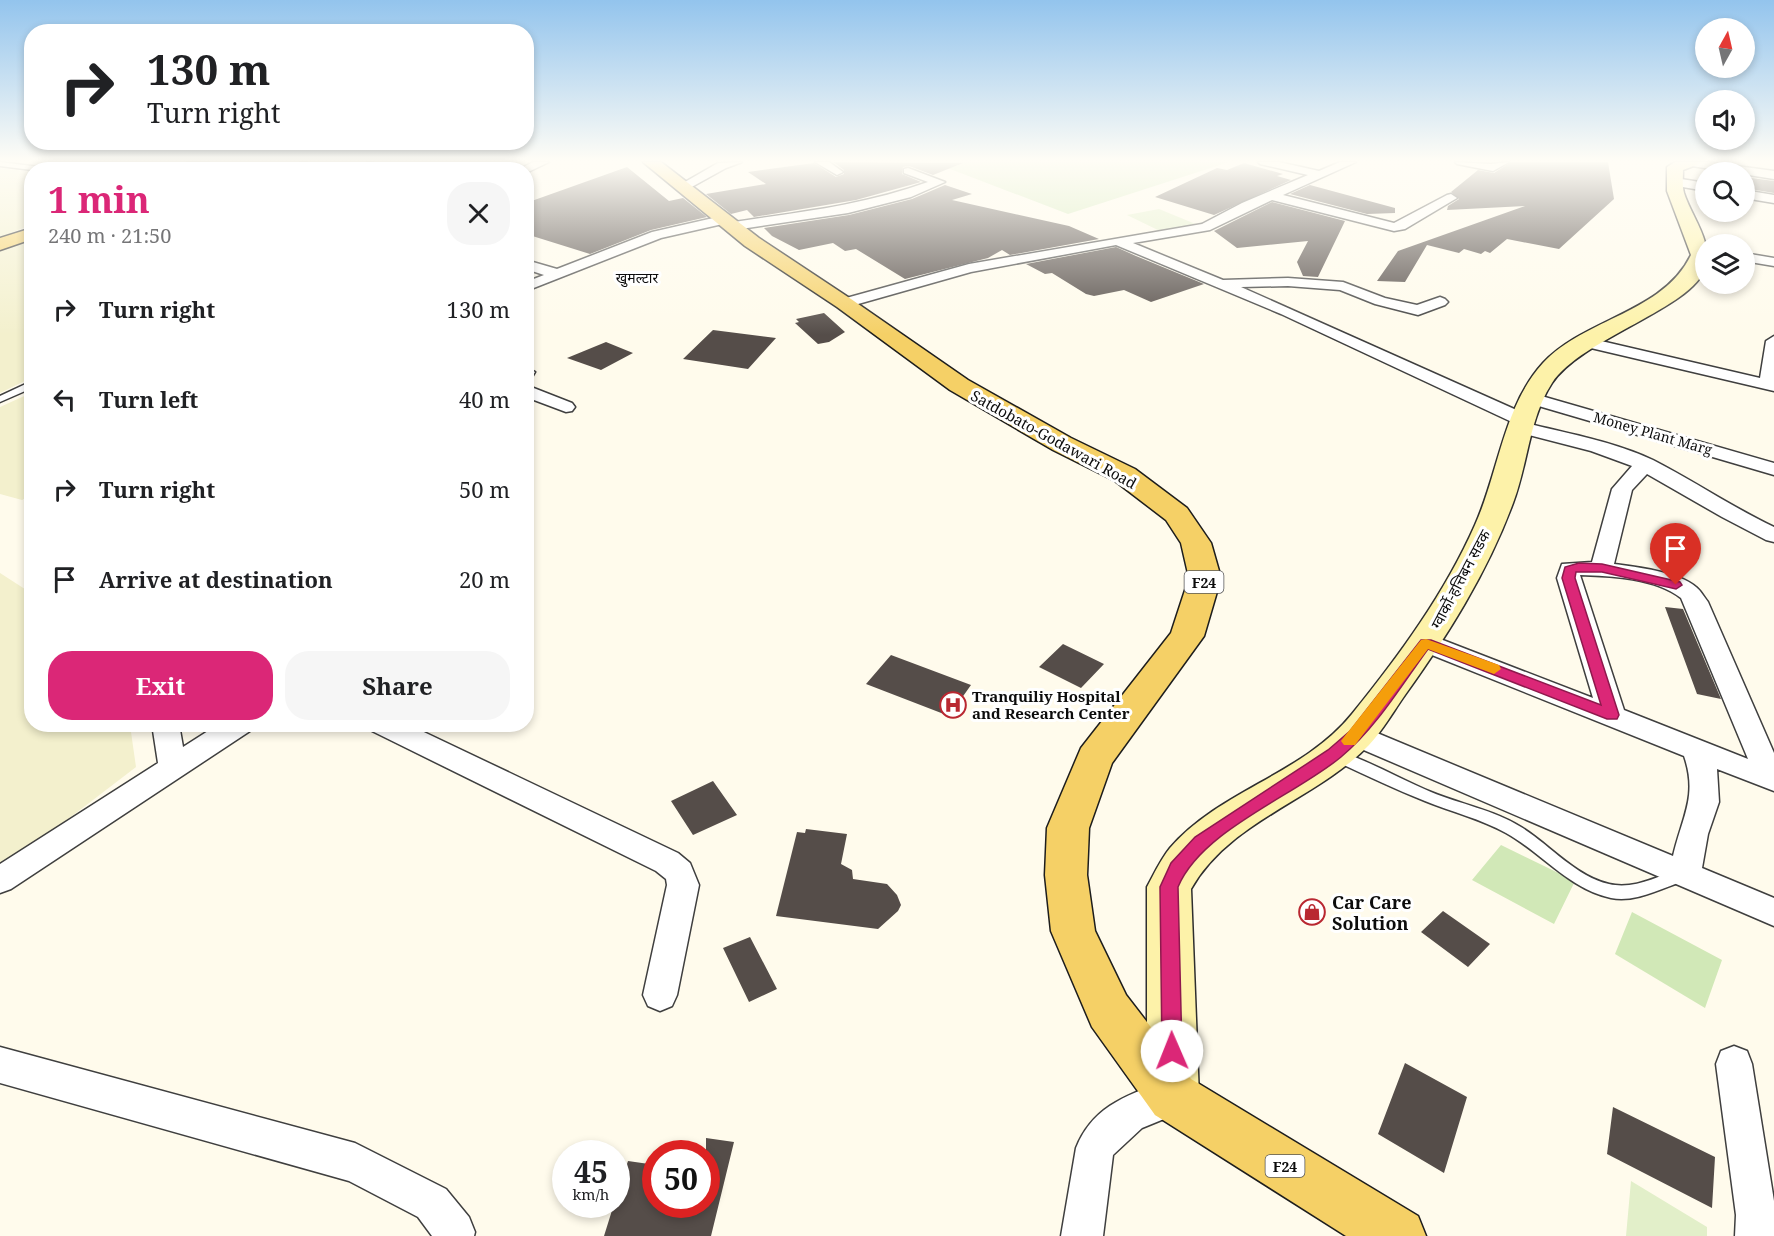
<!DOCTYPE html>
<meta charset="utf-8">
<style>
:root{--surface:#fff;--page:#f6f6f6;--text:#202124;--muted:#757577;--accent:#db2777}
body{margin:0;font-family:"Noto Serif","Noto Sans Devanagari",serif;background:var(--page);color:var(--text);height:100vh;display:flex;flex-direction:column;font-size:22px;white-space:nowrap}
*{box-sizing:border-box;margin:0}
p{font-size:20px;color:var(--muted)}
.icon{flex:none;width:33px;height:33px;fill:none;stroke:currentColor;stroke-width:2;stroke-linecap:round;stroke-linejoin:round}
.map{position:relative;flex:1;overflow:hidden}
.sheet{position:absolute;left:24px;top:162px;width:510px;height:570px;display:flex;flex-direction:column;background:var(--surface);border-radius:24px;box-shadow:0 3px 9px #0003}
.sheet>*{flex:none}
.top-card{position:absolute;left:24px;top:24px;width:510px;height:126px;border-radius:24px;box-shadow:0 3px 9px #0003;background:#fff;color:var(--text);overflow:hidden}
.needle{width:39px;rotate:8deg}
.controls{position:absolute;left:1695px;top:18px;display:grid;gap:12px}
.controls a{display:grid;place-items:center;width:60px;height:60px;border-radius:50%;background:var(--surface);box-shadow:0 3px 9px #0003;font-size:30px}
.speed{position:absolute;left:552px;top:1140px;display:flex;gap:12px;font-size:30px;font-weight:700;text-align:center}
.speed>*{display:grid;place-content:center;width:78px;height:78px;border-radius:50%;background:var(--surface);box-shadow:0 3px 9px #0003;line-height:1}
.speed small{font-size:15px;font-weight:400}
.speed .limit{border:9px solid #d22;background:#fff;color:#111}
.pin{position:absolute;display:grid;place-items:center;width:51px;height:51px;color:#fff;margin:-62px -26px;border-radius:50% 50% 50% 0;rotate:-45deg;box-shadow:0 0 6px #0007}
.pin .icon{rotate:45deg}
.me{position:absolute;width:66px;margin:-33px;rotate:359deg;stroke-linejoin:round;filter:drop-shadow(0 0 4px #0008)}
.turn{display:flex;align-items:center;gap:21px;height:126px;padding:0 24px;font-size:27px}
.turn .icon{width:78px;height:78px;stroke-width:2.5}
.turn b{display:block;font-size:42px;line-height:51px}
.round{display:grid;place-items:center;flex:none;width:63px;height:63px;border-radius:24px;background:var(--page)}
.headline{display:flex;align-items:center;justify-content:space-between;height:102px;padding:0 24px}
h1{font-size:36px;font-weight:700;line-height:45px;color:var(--accent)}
.action{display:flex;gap:12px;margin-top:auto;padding:12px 24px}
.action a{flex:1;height:69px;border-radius:24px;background:var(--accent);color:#fff;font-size:24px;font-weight:700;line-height:69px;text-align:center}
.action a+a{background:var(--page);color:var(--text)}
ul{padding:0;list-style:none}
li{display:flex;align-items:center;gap:18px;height:90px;padding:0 24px}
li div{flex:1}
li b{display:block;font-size:22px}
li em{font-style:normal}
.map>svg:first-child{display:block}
.farmland{fill:#f3f0cd}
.green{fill:#d1e8b7}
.pitch{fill:#e2efc9}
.building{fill:#554d49}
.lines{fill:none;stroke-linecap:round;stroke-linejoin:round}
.lane-casing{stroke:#3f3f3f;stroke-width:3}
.street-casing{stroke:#3f3f3f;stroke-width:3}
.secondary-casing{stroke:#2e2e2e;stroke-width:3}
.primary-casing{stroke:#1d1d1d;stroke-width:3}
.lane{fill:#fff;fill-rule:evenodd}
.street{fill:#fff;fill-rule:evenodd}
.secondary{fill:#fdf2a9;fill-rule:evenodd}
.primary{fill:#f5d066;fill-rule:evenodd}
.route{fill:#db2777;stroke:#8e194d;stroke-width:1.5}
.slow{fill:#f59e0b}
.labels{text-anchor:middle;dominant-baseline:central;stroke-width:6;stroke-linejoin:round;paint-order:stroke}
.far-neighbourhood-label{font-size:14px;fill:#0c0c0c;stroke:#fff}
.far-street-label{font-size:14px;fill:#0c0c0c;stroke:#fff}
.shield{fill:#fff;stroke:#555;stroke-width:1.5}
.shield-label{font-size:14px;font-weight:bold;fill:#0c0c0c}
.street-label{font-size:15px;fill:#0c0c0c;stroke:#fff}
.poi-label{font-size:15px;font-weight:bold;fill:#0c0c0c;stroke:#fff;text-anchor:start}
.near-poi-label{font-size:18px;font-weight:bold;fill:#0c0c0c;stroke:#fff;text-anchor:start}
</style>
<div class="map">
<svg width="1774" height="1236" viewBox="0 0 1774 1236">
<rect width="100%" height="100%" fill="#fffbec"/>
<path class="farmland" d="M 0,168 L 32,172 L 31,225 L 0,237 Z
M 31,240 L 31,378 L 0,393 L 0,251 Z
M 31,393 L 31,495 L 22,500 L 0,494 L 0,407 Z
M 0,573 L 31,593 L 32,724 L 130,725 L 136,767 L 59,826 L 0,863 Z"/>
<path class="green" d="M 309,162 L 367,162 L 370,169 L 312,169 Z
M 371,162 L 444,162 L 450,169 L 376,169 Z
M 932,162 L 1229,162 L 1068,214 Z
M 1501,845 L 1575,881 L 1554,924 L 1472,880 Z
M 1632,912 L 1722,960 L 1705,1008 L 1615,954 Z"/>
<path class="pitch" d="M 1159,209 L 1198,225 L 1162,232 L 1127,215 Z
M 1631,1181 L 1707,1227 L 1707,1236 L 1626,1236 Z"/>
<path class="building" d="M 833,162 L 963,163 L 933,175 L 909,166 L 903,167 L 902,174 L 921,182 L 856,200 L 754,217 L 747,210 L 731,214 L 706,194 L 766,184 L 748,172 L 814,163 L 836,177 L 844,174 L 844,170 Z
M 1511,162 L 1608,162 L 1614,199 L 1559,249 L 1507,239 L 1490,253 L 1485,251 L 1481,254 L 1464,249 L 1459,253 L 1427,245 L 1405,282 L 1377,281 L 1398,251 L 1525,206 L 1447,210 L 1448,206 L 1459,199 L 1451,192 L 1478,170 L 1494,173 Z
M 1244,163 L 1283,174 L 1277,176 L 1291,180 L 1214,215 L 1155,197 L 1217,168 L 1227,170 Z
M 627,167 L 669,201 L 683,198 L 707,217 L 651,230 L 590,254 L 526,234 L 526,203 Z
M 1744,177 L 1774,181 L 1774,193 L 1744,188 Z
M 945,185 L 972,194 L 952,200 L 1069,226 L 1099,239 L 1010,255 L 1002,250 L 988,258 L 905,279 L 856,249 L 845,251 L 833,243 L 799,250 L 772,236 L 764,228 L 849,215 L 912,199 Z
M 1310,185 L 1395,208 L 1395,213 L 1367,214 L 1290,194 Z
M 1272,202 L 1345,221 L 1318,277 L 1303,276 L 1297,262 L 1308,241 L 1237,248 L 1214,231 Z
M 1116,247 L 1136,256 L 1204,284 L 1151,302 L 1124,290 L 1094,296 L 1086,294 L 1052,273 L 1045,274 L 1026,264 Z
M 824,313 L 845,332 L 829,342 L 818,344 L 795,323 L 799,322 L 796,319 Z
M 713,330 L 776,338 L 748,369 L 683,359 Z
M 606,342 L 633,353 L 601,370 L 567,358 Z
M 1665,607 L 1683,609 L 1721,699 L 1697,694 Z
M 1063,644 L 1104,664 L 1081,688 L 1039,667 Z
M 891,655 L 971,685 L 949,716 L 866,684 Z
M 713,781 L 737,815 L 693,835 L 671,801 Z
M 806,829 L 847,834 L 841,864 L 852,870 L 853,879 L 887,884 L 897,895 L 901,905 L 898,911 L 878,929 L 776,916 L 797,832 L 805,833 Z
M 1443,911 L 1490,944 L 1468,967 L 1421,932 Z
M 750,937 L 777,989 L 749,1002 L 723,948 Z
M 1405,1063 L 1467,1097 L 1444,1173 L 1378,1134 Z
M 1613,1107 L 1715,1157 L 1712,1208 L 1607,1154 Z
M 706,1138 L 734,1142 L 711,1236 L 604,1236 L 614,1204 L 616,1204 L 616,1197 L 628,1161 L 656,1165 L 656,1204 L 706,1204 Z"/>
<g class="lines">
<g class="lane-casing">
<path id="lane" d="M 0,162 L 48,168 L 51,170 L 32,170 L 0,166 Z
M 301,162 L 307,162 L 309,170 L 303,170 Z
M 367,162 L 373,162 L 377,170 L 371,170 Z
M 32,381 L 32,388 L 0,402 L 0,396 Z
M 1338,751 C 1370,761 1400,779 1431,792 C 1460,804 1494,810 1521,827 C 1549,844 1575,876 1609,884 C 1634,890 1658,876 1680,869 L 1686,870 L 1688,875 L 1686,880 C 1662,888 1636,903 1611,898 C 1569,889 1542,853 1506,833 C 1481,819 1452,812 1425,801 C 1394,789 1364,774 1333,760 L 1331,756 L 1333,752 Z"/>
</g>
<g class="street-casing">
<path id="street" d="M 533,162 L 549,162 L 526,173 L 526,170 L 518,170 Z
M 742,162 L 726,168 L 688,189 L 680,189 L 678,186 L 718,163 Z
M 815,162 L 829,162 L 843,172 L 837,175 Z
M 1258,162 L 1279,162 L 1319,171 L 1340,162 L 1356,162 L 1283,195 L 1394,223 L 1447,195 L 1451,194 L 1457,198 L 1405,229 L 1394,231 L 1272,200 L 1210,230 L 1133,243 L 1223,280 L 1288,278 L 1343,282 L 1385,298 L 1417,305 L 1440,297 L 1445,299 L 1448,302 L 1445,305 L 1418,315 L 1375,304 L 1340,290 L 1288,286 L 1241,287 L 1530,416 L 1532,420 L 1530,424 C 1570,434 1615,442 1653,460 C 1694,481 1732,507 1774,527 L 1774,542 L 1766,540 L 1722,517 L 1647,474 L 1632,490 L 1614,564 C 1637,567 1679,572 1696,587 C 1701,591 1704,597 1708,602 L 1774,753 L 1774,791 L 1717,769 L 1719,802 L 1708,834 L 1702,868 L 1774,898 L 1774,926 L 1345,742 L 1341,735 L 1345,728 L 1355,725 L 1365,728 L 1673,856 C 1682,817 1698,796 1684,756 L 1417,649 L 1414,643 L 1417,637 L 1426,635 L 1435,637 L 1593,698 L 1557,578 L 1562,564 L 1592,562 L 1612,489 L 1632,466 L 1591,451 L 1513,431 L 1511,427 L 1514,423 L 1281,314 L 1116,245 L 971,272 L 844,308 L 836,303 L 839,300 L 969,264 L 1202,224 L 1242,203 L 1308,175 L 1260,164 ZM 1580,575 C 1612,576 1655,578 1681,598 L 1748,759 L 1624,710 Z
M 1455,162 L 1491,164 L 1509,162 L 1493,171 L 1457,164 Z
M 1687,162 L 1708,162 L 1774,171 L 1774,179 L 1692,166 L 1688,165 Z
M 908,168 L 945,182 L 911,197 L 848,213 L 734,230 L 727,226 L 734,222 C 800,212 865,205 928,182 L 904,173 L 904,169 Z
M 1675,178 L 1706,183 L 1706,191 L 1671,185 L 1671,179 Z
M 1744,190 L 1774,195 L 1774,203 L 1744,198 Z
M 722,216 L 727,217 L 728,220 L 727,223 L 661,238 L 526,291 L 526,282 L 544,275 L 526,269 L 526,260 L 557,269 L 652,232 Z
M 1744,253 L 1774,258 L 1774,266 L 1744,261 Z
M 1774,336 L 1774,391 L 1578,345 L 1576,342 L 1584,337 L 1760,378 L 1766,341 Z
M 526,367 L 535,372 L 532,377 L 526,378 Z
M 526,385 L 572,403 L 575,407 L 572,411 L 566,412 L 526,397 Z
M 1531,393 L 1774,463 L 1774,475 L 1525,402 L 1522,398 L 1525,394 Z
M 152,724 L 179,724 L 183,747 L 219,724 L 253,724 L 250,731 L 11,889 L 0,893 L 0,864 L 158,763 Z
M 369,724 L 407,724 L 678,853 L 690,863 L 699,885 L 677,995 L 672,1006 L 660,1011 L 648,1006 L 643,995 L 667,885 L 666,879 L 656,871 L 372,731 Z
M 1734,1046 L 1747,1051 L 1752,1064 L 1774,1201 L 1774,1236 L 1735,1236 L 1736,1215 L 1716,1064 L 1721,1051 Z
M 0,1047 L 355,1143 L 446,1189 L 469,1217 L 475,1232 L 474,1236 L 432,1236 L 418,1217 L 349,1181 L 0,1083 Z
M 1173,1078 L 1186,1084 L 1192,1097 L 1186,1110 L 1142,1128 L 1113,1155 L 1103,1236 L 1061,1236 L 1076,1148 C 1094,1103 1132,1094 1173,1078 Z"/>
</g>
<g class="secondary-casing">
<path id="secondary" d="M 1675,162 L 1698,162 L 1696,165 L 1683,170 C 1683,177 1682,186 1684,193 C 1692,218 1713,241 1705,268 C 1693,308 1582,338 1552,383 C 1529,418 1528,464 1513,503 C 1487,573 1448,635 1405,695 C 1393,712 1383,730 1369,745 C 1316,800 1230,820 1191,889 L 1199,1097 L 1191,1115 L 1173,1123 L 1155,1115 L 1147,1097 L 1147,887 C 1154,874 1161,859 1170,848 C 1220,790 1304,774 1352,714 C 1399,656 1445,593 1475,525 C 1499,472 1503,407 1543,363 C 1585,318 1663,313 1691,255 L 1667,191 L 1667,167 Z"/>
</g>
<g class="primary-casing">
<path id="primary" d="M 188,162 L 208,162 L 197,170 L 175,170 Z
M 643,162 L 661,162 L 759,238 L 851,299 L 968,380 L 1071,438 L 1135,469 L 1187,508 L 1211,543 L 1221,578 L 1204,636 L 1112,763 L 1089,828 L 1087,875 L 1095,931 L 1126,995 L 1191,1079 L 1418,1216 L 1426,1236 L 1346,1236 L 1155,1115 L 1092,1027 L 1051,931 L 1045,875 L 1047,828 L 1081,748 L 1171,633 L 1189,578 L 1181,543 L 1166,520 L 1115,481 L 1053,450 L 950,390 L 837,307 L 745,246 Z
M 32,228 L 32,239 L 0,250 L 0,238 Z"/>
</g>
<use href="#lane" class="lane"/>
<use href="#street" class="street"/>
<use href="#secondary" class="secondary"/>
<use href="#primary" class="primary"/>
</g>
<linearGradient id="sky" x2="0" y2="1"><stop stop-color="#93c4ed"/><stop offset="0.48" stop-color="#fffdf6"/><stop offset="1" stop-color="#fffdf6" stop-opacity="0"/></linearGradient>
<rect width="1774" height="335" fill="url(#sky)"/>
<path class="route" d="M 1579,563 L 1602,564 L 1680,582 L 1682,585 L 1676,589 L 1602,572 L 1576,572 L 1575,578 L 1619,715 L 1617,719 L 1607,719 L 1428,649 C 1401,686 1376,728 1341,757 C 1294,796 1202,830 1178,887 L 1182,1051 L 1179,1058 L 1172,1061 L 1165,1058 L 1162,1051 L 1160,887 L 1171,863 L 1195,837 L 1328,750 L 1350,731 L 1421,640 L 1431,640 L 1601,705 L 1562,578 L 1565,567 Z"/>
<path class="slow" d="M 1426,639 L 1499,665 L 1501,669 L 1494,674 L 1428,649 L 1355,745 L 1344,745 L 1341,741 L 1344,737 L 1421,640 Z"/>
<defs>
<g id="hospital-ring" transform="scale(1.35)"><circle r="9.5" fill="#fff" stroke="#b92831" stroke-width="1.5"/><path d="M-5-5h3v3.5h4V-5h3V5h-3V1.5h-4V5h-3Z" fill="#b92831"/></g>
<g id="shop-ring" transform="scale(1.35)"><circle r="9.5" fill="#fff" stroke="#b92831" stroke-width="1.5"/><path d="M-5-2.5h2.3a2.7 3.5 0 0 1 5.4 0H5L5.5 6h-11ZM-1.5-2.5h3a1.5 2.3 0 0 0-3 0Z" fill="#b92831"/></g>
</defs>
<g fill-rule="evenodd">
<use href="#hospital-ring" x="953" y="705"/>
<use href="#shop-ring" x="1312" y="912"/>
</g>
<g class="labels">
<g class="far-neighbourhood-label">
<text x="637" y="277">खुमल्टार</text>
</g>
<g class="far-street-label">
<text transform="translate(1653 433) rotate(16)">Money Plant Marg</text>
</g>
<g class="shield">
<rect x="1184.5" y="571" width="39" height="22" rx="4.5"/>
<rect x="1265.5" y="1155" width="39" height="22" rx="4.5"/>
</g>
<g class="shield-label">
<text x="1204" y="582">F24</text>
<text x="1285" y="1166">F24</text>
</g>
<g class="street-label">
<text transform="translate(1054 439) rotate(29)">Satdobato-Godawari Road</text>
<text transform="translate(1460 579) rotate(-62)">ग्वार्को-हत्तिबन सडक</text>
</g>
<g class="poi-label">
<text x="972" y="696">Tranquiliy Hospital<tspan x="972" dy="17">and Research Center</tspan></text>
</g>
<g class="near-poi-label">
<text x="1332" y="902">Car Care<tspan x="1332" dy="21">Solution</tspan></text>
</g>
</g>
</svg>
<div class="controls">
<a><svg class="needle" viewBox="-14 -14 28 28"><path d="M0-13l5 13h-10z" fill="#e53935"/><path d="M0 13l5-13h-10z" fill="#757577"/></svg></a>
<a><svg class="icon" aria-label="sound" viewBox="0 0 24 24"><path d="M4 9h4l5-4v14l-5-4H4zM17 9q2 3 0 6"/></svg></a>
<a><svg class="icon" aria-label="search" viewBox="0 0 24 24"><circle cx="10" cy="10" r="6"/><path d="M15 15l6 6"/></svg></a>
<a><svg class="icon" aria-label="layers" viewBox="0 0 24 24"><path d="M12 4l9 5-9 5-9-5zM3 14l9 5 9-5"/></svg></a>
</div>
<div class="speed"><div>45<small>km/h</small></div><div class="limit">50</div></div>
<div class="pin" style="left:1676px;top:585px;background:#d93025"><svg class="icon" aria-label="arrive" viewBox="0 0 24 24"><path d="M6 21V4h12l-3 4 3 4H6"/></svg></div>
<svg class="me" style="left:1172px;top:1051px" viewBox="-20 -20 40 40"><circle r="19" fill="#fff"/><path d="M0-13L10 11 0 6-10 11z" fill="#db2777"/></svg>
<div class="top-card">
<div class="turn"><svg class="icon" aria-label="right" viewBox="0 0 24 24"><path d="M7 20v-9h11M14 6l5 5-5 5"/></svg><div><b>130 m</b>Turn right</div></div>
</div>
<section class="sheet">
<div class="headline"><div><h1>1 min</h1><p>240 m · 21:50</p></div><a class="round"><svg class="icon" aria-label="close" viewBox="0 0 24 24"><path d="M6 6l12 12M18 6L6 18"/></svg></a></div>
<ul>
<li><svg class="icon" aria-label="right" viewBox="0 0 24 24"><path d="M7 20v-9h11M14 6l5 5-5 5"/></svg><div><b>Turn right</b></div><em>130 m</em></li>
<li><svg class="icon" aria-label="left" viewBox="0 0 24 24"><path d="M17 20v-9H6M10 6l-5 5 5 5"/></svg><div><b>Turn left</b></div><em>40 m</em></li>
<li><svg class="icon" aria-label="right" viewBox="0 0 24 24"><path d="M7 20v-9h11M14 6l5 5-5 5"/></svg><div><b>Turn right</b></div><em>50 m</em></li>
<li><svg class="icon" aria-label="arrive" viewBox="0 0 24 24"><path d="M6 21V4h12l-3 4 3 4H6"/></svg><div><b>Arrive at destination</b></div><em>20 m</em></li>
</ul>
<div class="action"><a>Exit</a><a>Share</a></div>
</section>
</div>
